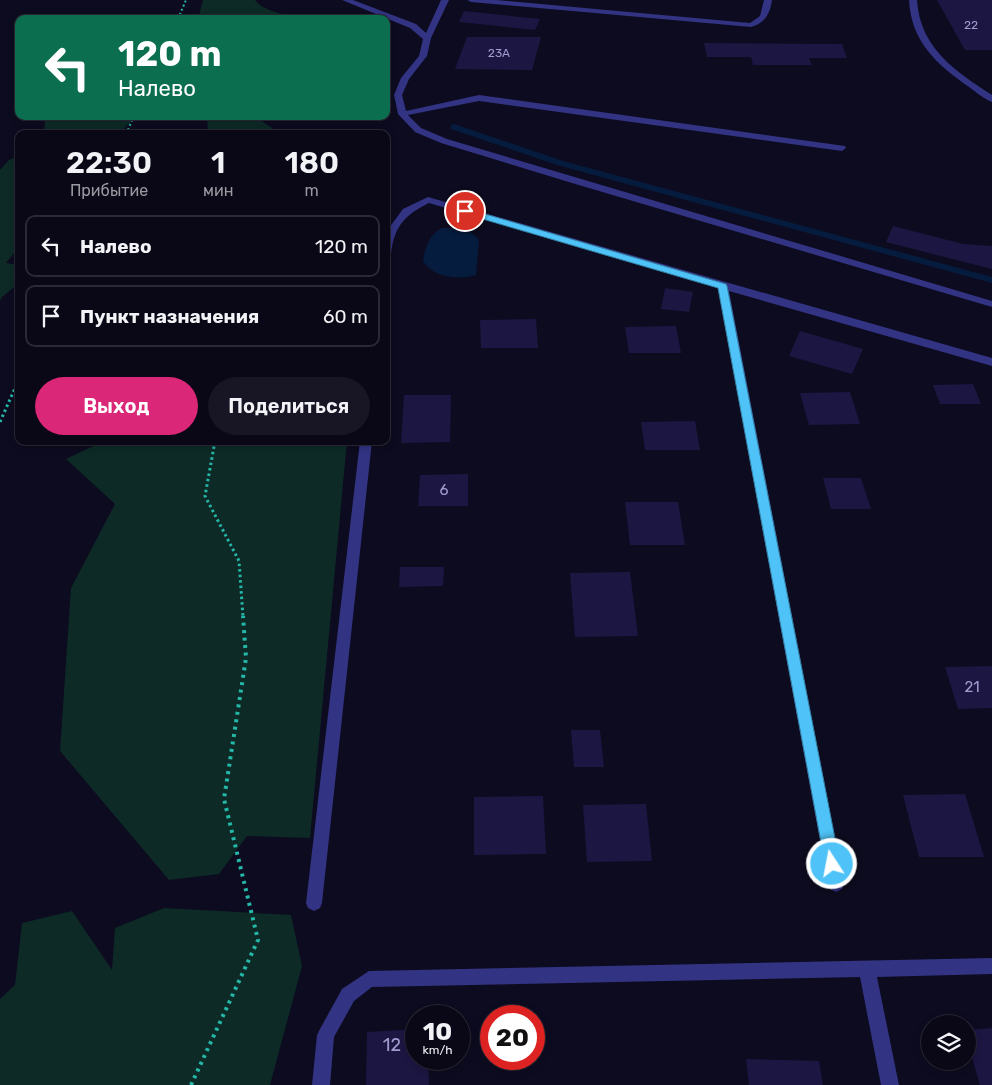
<!DOCTYPE html>
<html lang="ru">
<meta charset="utf-8">
<style>
:root{--surface:#0a0817;--page:#181624;--text:#f1f3f6;--muted:#999aa1;--line:#2a2936;--accent:#db2777}
body{margin:0;font-family:Rubik,sans-serif;background:var(--page);color:var(--text);height:100vh;display:flex;flex-direction:column;font-size:19px;white-space:nowrap}
*{box-sizing:border-box;margin:0}
p{font-size:16px;color:var(--muted)}
.icon{flex:none;width:28px;height:28px;fill:none;stroke:currentColor;stroke-width:2;stroke-linecap:round;stroke-linejoin:round}
.map{position:relative;flex:1;overflow:hidden}
.details{position:absolute;left:15px;top:130px;width:375px;height:315px;display:flex;flex-direction:column;background:var(--surface);border-radius:10px;box-shadow:0 2px 8px #0003,0 0 0 1px var(--line)}
.details>*{flex:none}
.top-card{position:absolute;left:15px;top:15px;width:375px;height:105px;border-radius:10px;box-shadow:0 2px 8px #0003,0 0 0 1px var(--line);background:#0b6e4f;color:#fff;overflow:hidden}
.tools{position:absolute;left:921px;top:1015px;display:grid;gap:10px}
.tools a{display:grid;place-items:center;width:55px;height:55px;border-radius:50%;background:var(--surface);box-shadow:0 2px 8px #0003,0 0 0 1px var(--line);font-size:25px}
.speed{position:absolute;left:405px;top:1005px;display:flex;gap:10px;font-size:25px;font-weight:700;text-align:center}
.speed>*{display:grid;place-content:center;width:65px;height:65px;border-radius:50%;background:var(--surface);box-shadow:0 2px 8px #0003,0 0 0 1px var(--line);line-height:1}
.speed small{font-size:12px;font-weight:400}
.speed .limit{border:8px solid #d22;background:#fff;color:#111}
.pin{position:absolute;display:grid;place-items:center;width:42px;height:42px;color:#fff;margin:-21px;border:2px solid #fff;border-radius:50%;box-shadow:0 1px 5px #0007}
.me{position:absolute;width:55px;margin:-28px;rotate:349deg;stroke-linejoin:round;filter:drop-shadow(0 0 4px #0008)}
.turn{display:flex;align-items:center;gap:18px;height:105px;padding:0 20px;font-size:22px}
.turn .icon{width:65px;height:65px;stroke-width:2.5}
.turn b{display:block;font-size:35px;line-height:42px}
.eta{display:flex;justify-content:space-evenly;align-items:center;height:85px;text-align:center}
.eta b{font-size:30px;font-weight:600;line-height:35px}
.primary-button{display:flex;gap:10px;margin-top:auto;padding:10px 20px}
.primary-button a{flex:1;height:58px;border-radius:30px;background:var(--accent);color:#fff;font-size:20px;font-weight:600;line-height:58px;text-align:center}
.primary-button a+a{background:var(--page);color:var(--text)}
ul{padding:0;list-style:none}
li{display:flex;align-items:center;gap:15px;height:62px;margin:0 10px 8px;padding:0 10px;border:2px solid var(--line);border-radius:10px}
li div{flex:1}
li b{display:block;font-size:19px}
li em{font-style:normal}
.map>svg:first-child{display:block}
.green{fill:#0d2a27}
.water{fill:#051c3e}
.lines{fill:none;stroke-linecap:round;stroke-linejoin:round}
.stream{fill:#051c3e;fill-rule:evenodd}
.building{fill:#1c1642}
.path-far2{stroke:#25b8a8;stroke-width:2;stroke-dasharray:2 2.5;stroke-linecap:butt}
.path-far1{stroke:#25b8a8;stroke-width:3;stroke-dasharray:2.5 3;stroke-linecap:butt}
.path{stroke:#25b8a8;stroke-width:4;stroke-dasharray:3 4.5;stroke-linecap:butt}
.minor{fill:#323382;fill-rule:evenodd}
.route{fill:#4fc3f7;stroke:#337fa1}
.labels{text-anchor:middle;dominant-baseline:central;stroke-width:5;stroke-linejoin:round;paint-order:stroke}
.far-number-label{font-size:12px;fill:#a19cd0}
.number-label{font-size:15px;fill:#a19cd0}
.near-number-label{font-size:18px;fill:#a19cd0}
</style>
<div class="map">
<svg width="992" height="1085" viewBox="0 0 992 1085">
<rect width="100%" height="100%" fill="#0d0b1f"/>
<path class="green" d="M 203,0 L 255,0 C 263,11 281,12 293,19 L 198,19 Z
M 40,116 L 131,116 L 130,123 L 118,134 L 50,134 L 44,133 L 45,121 Z
M 207,116 L 254,116 L 281,134 L 208,134 Z
M 19,156 L 19,247 L 6,263 L 19,265 L 19,283 L 1,298 L 0,301 L 0,170 L 9,160 Z
M 104,441 L 347,441 L 310,838 L 247,836 L 219,874 L 169,880 L 60,751 L 71,588 L 115,504 L 66,459 Z
M 164,908 L 291,915 L 302,966 L 270,1085 L 0,1085 L 0,999 L 15,985 L 22,923 L 72,911 L 112,970 L 115,928 Z"/>
<path class="water" d="M 442,228 C 457,228 469,228 479,240 L 476,275 C 458,280 434,278 423,261 C 425,247 430,234 442,228 Z"/>
<g class="lines">
<path class="stream" d="M 454,124 L 563,161 L 992,277 L 992,283 L 557,165 L 451,129 L 451,125 Z"/>
</g>
<path class="building" d="M 937,0 L 992,0 L 992,50 L 965,50 Z
M 464,11 L 540,19 L 535,30 L 459,22 Z
M 467,37 L 541,37 L 532,70 L 455,69 Z
M 704,43 L 842,44 L 847,58 L 809,58 L 812,65 L 753,65 L 751,57 L 707,57 Z
M 893,226 L 963,244 L 992,246 L 992,269 L 886,242 Z
M 665,288 L 693,292 L 689,312 L 661,309 Z
M 536,319 L 538,348 L 481,348 L 480,320 Z
M 676,326 L 681,353 L 629,353 L 625,327 Z
M 800,331 L 863,349 L 852,374 L 789,356 Z
M 973,384 L 981,404 L 940,404 L 933,385 Z
M 850,392 L 860,424 L 809,425 L 800,393 Z
M 404,395 L 451,395 L 450,442 L 401,443 Z
M 695,421 L 700,450 L 645,450 L 641,422 Z
M 468,474 L 468,506 L 418,506 L 420,475 Z
M 823,478 L 861,478 L 871,509 L 831,509 Z
M 625,502 L 678,502 L 685,545 L 630,545 Z
M 400,567 L 444,567 L 443,586 L 399,587 Z
M 630,572 L 638,636 L 575,637 L 570,573 Z
M 992,666 L 992,708 L 958,709 L 945,667 Z
M 571,730 L 600,730 L 604,767 L 574,767 Z
M 965,794 L 984,857 L 919,857 L 903,795 Z
M 543,796 L 546,854 L 474,855 L 474,797 Z
M 646,804 L 652,861 L 587,862 L 583,805 Z
M 992,1028 L 992,1085 L 980,1085 L 968,1044 L 968,1030 Z
M 416,1029 L 416,1059 L 428,1059 L 429,1085 L 366,1085 L 367,1032 Z
M 746,1059 L 819,1061 L 823,1085 L 749,1085 Z"/>
<g class="lines">
<path class="path-far2" d="M 178,19 L 186,0
M 126,134 L 134,116"/>
<path class="path-far1" d="M 0,422 L 19,379
M 215,441 L 205,496 L 239,561 L 243,617"/>
<path class="path" d="M 191,1085 L 258,940 L 224,799 L 246,658 L 243,616"/>
<path class="minor" d="M 342,0 L 353,0 L 416,24 L 426,33 L 441,0 L 449,0 L 431,38 L 427,56 L 409,79 L 402,95 L 406,111 L 479,95 L 845,146 L 846,148 L 842,151 L 479,101 L 408,115 L 421,128 L 447,139 L 992,301 L 992,307 L 572,183 L 441,143 L 415,132 L 398,114 L 394,95 L 401,78 L 419,56 L 423,39 L 410,28 Z
M 467,0 L 496,0 L 750,23 L 760,16 L 764,0 L 772,0 C 770,14 765,23 751,27 L 471,2 Z
M 909,0 L 917,0 C 920,48 955,71 992,95 L 992,102 C 984,99 976,92 969,87 C 936,64 911,41 909,0 Z
M 428,197 L 992,358 L 992,366 L 729,291 L 844,884 L 842,889 L 836,892 L 830,889 L 828,884 L 718,288 L 429,203 C 405,215 394,226 391,254 L 386,257 L 386,232 L 403,209 Z
M 360,441 L 372,441 L 322,903 L 320,908 L 314,911 L 308,908 L 306,903 Z
M 992,958 L 992,974 L 877,977 L 899,1085 L 881,1085 L 860,977 L 372,987 L 354,1001 L 334,1037 L 330,1085 L 312,1085 L 317,1035 L 320,1029 L 342,989 L 369,971 Z"/>
</g>
<path class="route" d="M 462,209 L 468,209 L 726,284 L 727,286 L 840,864 L 837,869 L 832,871 L 828,869 L 825,864 L 718,288 L 462,213 Z"/>
<g class="labels">
<g class="far-number-label">
<text x="971" y="25">22</text>
<text x="499" y="53">23А</text>
</g>
<g class="number-label">
<text x="444" y="490">6</text>
<text x="972" y="687">21</text>
</g>
<g class="near-number-label">
<text x="392" y="1045">12</text>
</g>
</g>
</svg>
<div class="tools">
<a><svg class="icon" aria-label="layers" viewBox="0 0 24 24"><path d="M12 4l9 5-9 5-9-5zM3 14l9 5 9-5"/></svg></a>
</div>
<div class="speed"><div>10<small>km/h</small></div><div class="limit">20</div></div>
<div class="pin" style="left:465px;top:211px;background:#d93025"><svg class="icon" aria-label="arrive" viewBox="0 0 24 24"><path d="M6 21V4h12l-3 4 3 4H6"/></svg></div>
<svg class="me" style="left:832px;top:864px" viewBox="-20 -20 40 40"><circle r="17" fill="#4fc3f7" stroke="#fff" stroke-width="3"/><path d="M0-11L8 9 0 5-8 9z" fill="#fff"/></svg>
<div class="top-card">
<div class="turn"><svg class="icon" aria-label="left" viewBox="0 0 24 24"><path d="M17 20v-9H6M10 6l-5 5 5 5"/></svg><div><b>120 m</b>Налево</div></div>
</div>
<section class="details">
<div class="eta">
<div><b>22:30</b><p>Прибытие</p></div>
<div><b>1</b><p>мин</p></div>
<div><b>180</b><p>m</p></div>
</div>
<ul>
<li><svg class="icon" aria-label="left" viewBox="0 0 24 24"><path d="M17 20v-9H6M10 6l-5 5 5 5"/></svg><div><b>Налево</b></div><em>120 m</em></li>
<li><svg class="icon" aria-label="arrive" viewBox="0 0 24 24"><path d="M6 21V4h12l-3 4 3 4H6"/></svg><div><b>Пункт назначения</b></div><em>60 m</em></li>
</ul>
<div class="primary-button"><a>Выход</a><a>Поделиться</a></div>
</section>
</div>
